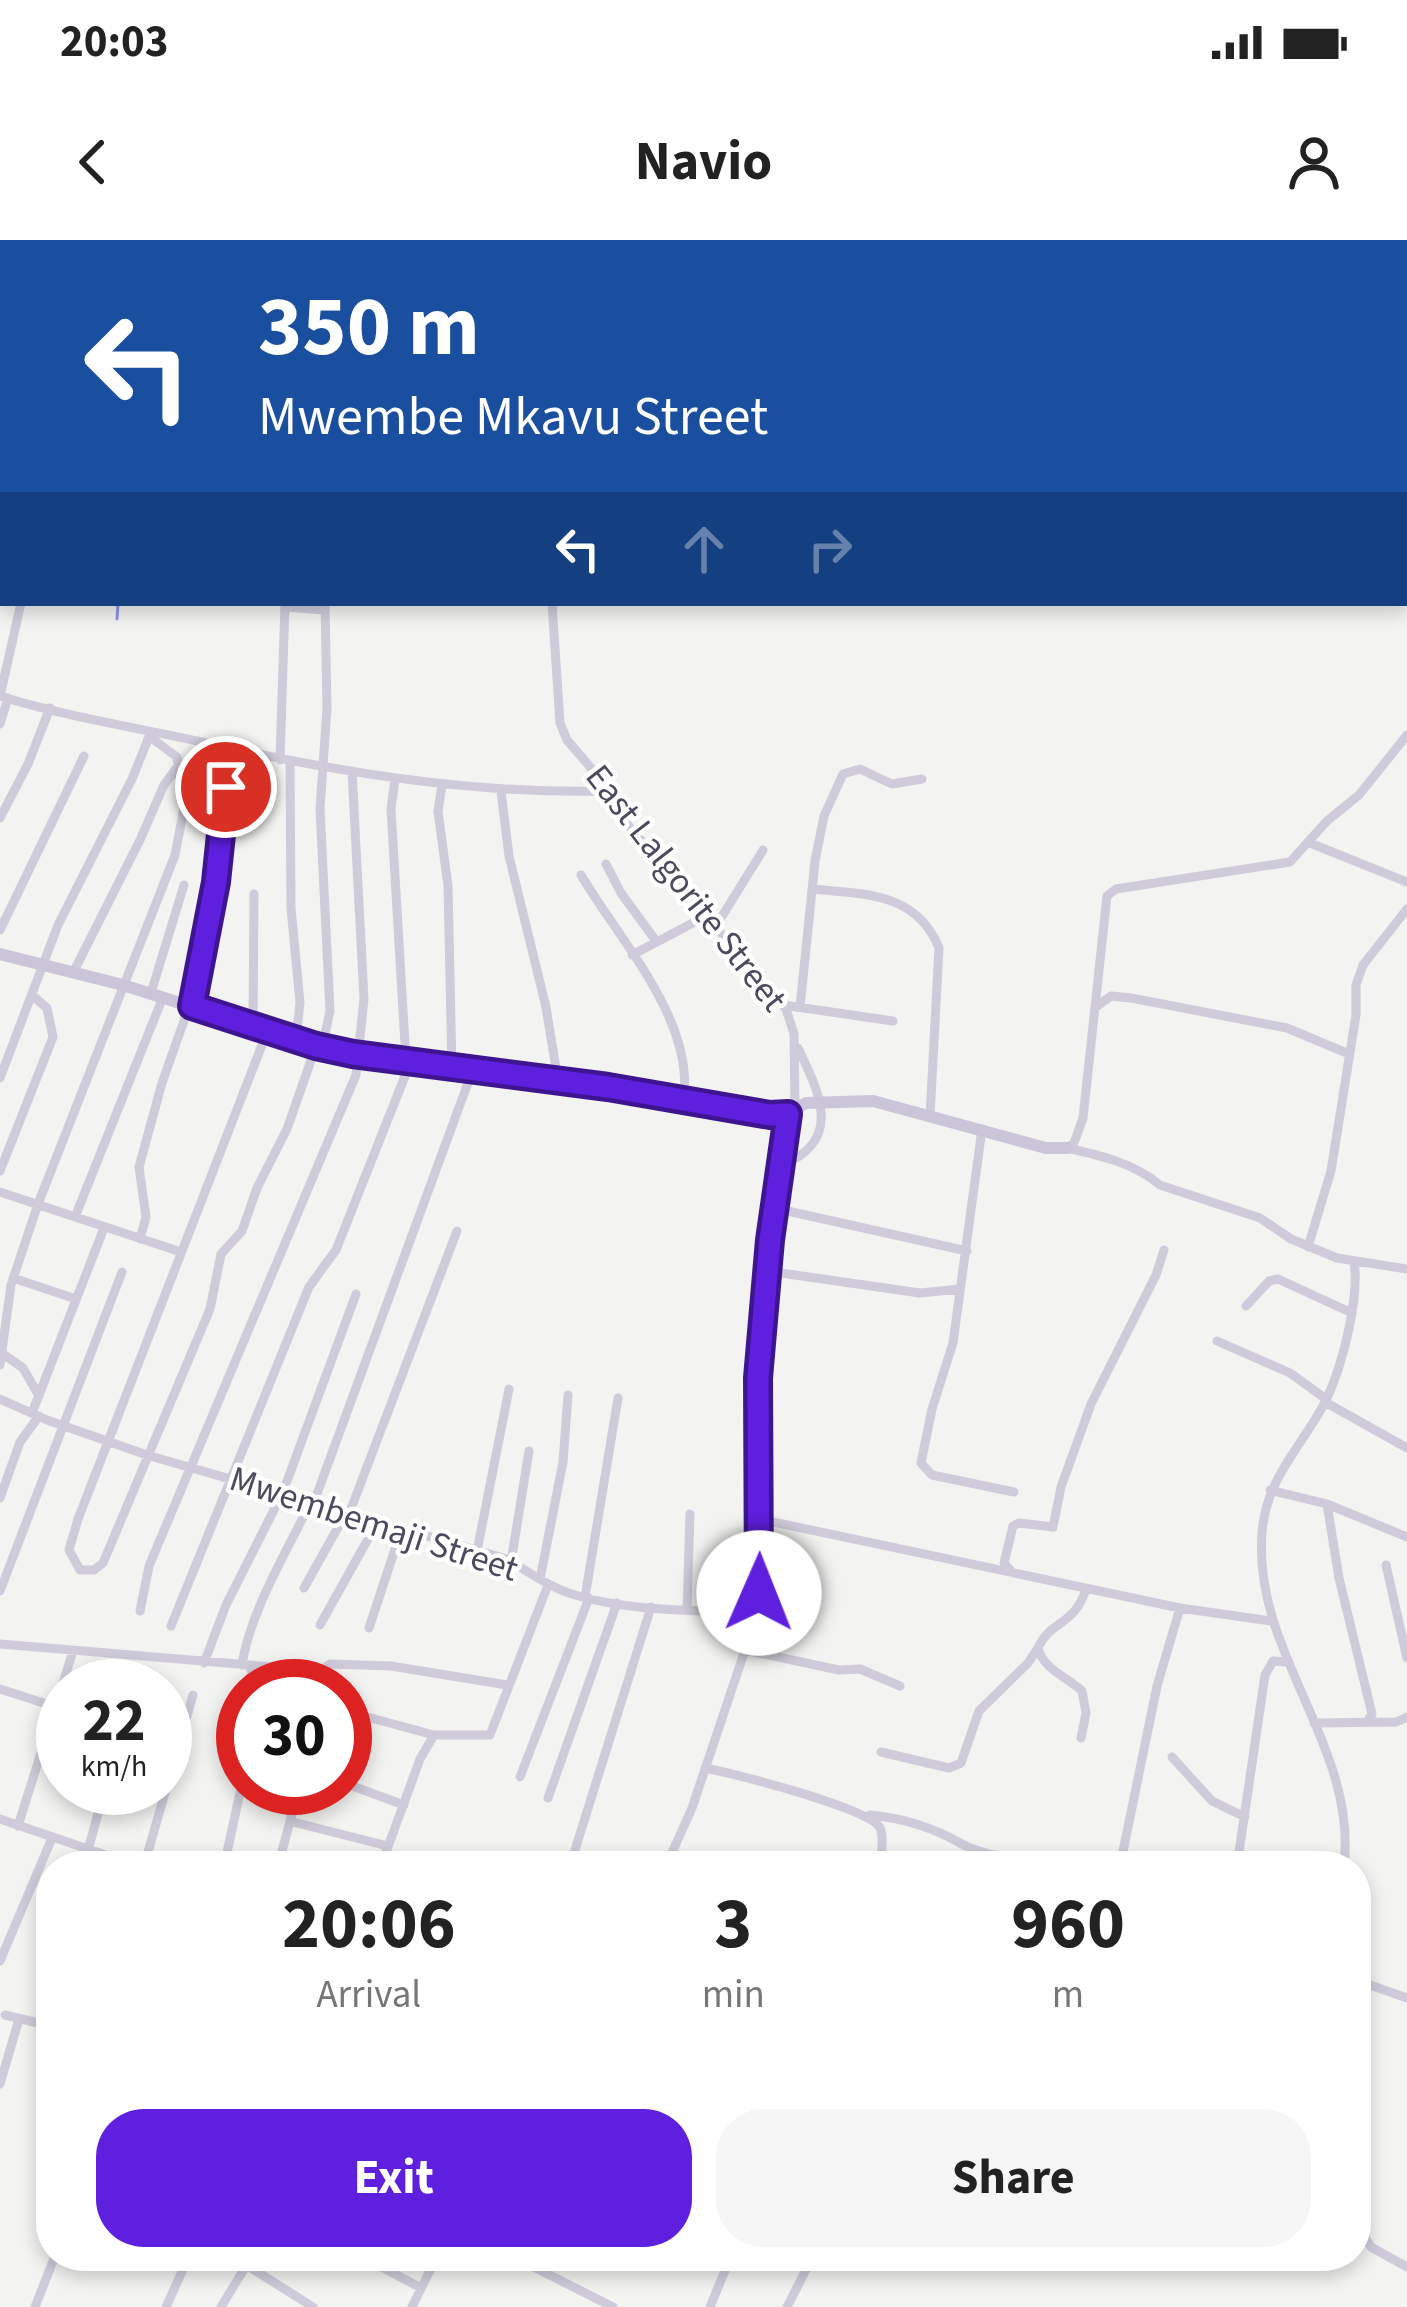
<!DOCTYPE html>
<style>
:root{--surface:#fff;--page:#f6f6f6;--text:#222;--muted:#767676;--accent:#5f1fdf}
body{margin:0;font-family:"Source Sans 3",sans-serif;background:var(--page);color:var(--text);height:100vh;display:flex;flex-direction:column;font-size:45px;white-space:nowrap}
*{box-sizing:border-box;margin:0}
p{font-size:39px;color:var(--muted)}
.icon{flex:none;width:66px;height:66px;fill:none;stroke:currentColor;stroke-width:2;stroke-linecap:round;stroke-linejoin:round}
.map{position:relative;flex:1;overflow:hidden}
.side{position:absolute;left:36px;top:1611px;width:1335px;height:420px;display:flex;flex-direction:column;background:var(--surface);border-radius:48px;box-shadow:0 6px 18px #0003}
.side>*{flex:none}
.banner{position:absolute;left:0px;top:0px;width:1407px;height:366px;box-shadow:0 6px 18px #0003;background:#1a4fa0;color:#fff;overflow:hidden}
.speed{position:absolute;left:36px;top:1419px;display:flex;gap:24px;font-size:60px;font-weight:700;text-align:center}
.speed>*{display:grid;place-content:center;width:156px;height:156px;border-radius:50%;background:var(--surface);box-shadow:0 6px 18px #0003;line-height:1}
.speed small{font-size:30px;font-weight:400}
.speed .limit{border:18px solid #d22;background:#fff;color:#111}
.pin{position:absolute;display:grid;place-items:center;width:102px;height:102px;color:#fff;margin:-51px;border:6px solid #fff;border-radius:50%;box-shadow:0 3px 12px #0007}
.me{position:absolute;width:132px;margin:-66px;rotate:1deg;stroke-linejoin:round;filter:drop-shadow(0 0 9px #0008)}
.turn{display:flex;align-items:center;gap:42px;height:252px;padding:0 60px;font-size:54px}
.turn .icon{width:156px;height:156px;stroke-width:2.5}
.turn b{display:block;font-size:84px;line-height:102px}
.lanes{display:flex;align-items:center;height:114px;padding:0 60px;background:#0003;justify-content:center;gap:60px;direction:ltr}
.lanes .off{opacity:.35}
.eta{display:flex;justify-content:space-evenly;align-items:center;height:204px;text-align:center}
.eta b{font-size:72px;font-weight:700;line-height:84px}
.primary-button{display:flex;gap:24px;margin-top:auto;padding:24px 60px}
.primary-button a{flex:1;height:138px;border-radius:48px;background:var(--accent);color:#fff;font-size:48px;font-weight:700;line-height:138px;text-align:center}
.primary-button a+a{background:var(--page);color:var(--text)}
.status{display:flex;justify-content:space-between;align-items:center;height:84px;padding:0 60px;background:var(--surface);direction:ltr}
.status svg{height:33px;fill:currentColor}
header{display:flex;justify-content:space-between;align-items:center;height:156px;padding:0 60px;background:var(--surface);font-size:54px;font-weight:700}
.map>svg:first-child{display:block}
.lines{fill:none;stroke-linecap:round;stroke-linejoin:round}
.stream{stroke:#9193ea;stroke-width:3}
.street{stroke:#cfcbda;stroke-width:9}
.secondary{stroke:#cac5d9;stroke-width:12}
.route-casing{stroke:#3e1491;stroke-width:30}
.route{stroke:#5f1fdf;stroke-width:21}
.labels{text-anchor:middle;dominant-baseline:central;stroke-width:9;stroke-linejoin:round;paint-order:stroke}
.street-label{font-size:36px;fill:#4e495e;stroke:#fff}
</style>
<div class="status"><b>20:03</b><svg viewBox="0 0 49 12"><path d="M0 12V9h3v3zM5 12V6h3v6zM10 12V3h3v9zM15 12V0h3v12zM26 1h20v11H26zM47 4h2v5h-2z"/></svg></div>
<header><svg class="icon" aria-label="back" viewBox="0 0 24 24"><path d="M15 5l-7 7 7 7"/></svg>Navio<svg class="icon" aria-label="person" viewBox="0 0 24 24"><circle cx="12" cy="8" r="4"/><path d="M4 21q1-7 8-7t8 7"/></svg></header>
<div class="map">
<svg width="1407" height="2067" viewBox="0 0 1407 2067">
<rect width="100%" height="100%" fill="#f3f3f1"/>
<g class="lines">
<path class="stream" d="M 120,0 L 123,3
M 117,379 L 118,363"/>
<path class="street" d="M 1381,0 L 1383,3
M 525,3 L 527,0
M 0,8 L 3,4
M 1404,26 L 1407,29
M 552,363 L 560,483 L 567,500 L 597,535 L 627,584 L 786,769 L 794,794 L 795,867
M 285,367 L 325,370
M 0,456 C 64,476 132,487 197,501 C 332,531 466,554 605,551
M 0,456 L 21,363
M 0,484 L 8,458
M 1407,495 L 1359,555 L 1327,581 L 1290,622 L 1116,649 L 1107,656 L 1083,878 L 1074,903 L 1067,908 C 1099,915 1134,923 1160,945 L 1260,978 L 1291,999 L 1337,1018 L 1407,1029
M 280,520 L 285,363
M 290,522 L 291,668 L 300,763 L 296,800
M 395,539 L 391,569 L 406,821
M 442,545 L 438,571 L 448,646 L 452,829
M 501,551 L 509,616 L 546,767 L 558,841
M 0,578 L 28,524 L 50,468
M 1310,603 L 1407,642
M 606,624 L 621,653 L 656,701
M 581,635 C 619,700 693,777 684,858
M 812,649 C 864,654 917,652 939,708 L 930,876
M 716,686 L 763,610
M 0,690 L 84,516
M 632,715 L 708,675
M 73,733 L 140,600 L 164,545 L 178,526
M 151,753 L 184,645
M 783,765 L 893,781
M 1097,766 L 1111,756 L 1131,758 L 1287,788 L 1349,814
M 800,767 L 815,621 L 824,576 L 843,534 L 860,529 L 892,544 L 922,539
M 253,787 L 254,654
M 267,792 L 78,1279 L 69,1310 L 80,1330 L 94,1330 L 103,1323 L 210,1069 L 221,1014 L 242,991 L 257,948 L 287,889 L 316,806
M 322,808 L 330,771 L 320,569 L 327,468 L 325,363
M 0,838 L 58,685 L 132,539 L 151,492
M 982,889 L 953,1103 L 932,1169 L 921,1223 L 932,1235 L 1014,1252
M 780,926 C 844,901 820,854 798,808
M 0,931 L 53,797 L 47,768 L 33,756
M 0,952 L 181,1012
M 774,968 L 967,1011
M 75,977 L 163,757
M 140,999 L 146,977 L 139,927 L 162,843 L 197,744 L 216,642 L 226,547
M 1308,1007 L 1331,931 L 1356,775 L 1356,745 L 1363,725 L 1407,669
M 767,1031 L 920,1053 L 960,1049
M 13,1038 L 76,1059
M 1246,1066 L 1269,1041 L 1278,1039 L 1352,1073
M 1217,1101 L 1290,1133 L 1326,1159
M 3,1114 L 23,1128 L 39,1156
M 0,1125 L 11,1045 L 38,964 L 175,615 L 184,568 L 177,517 L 150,497
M 0,1159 L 47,1180 L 147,1215 L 507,1319 C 529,1332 550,1348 575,1355 C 632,1372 696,1370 755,1373
M 1325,1162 L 1407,1208
M 32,1173 L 104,988
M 1270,1250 L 1327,1264 L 1407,1297
M 0,1258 L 20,1202 L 39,1176
M 314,1262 L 472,832
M 1327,1264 L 1339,1338 L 1372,1474 L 1367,1482
M 349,1274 L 457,991
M 759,1279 L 1180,1368 L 1271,1381
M 477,1311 L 509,1149
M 511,1322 L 529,1211
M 1386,1325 L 1407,1418
M 1013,1333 L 1004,1323 L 1013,1286 L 1019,1283 L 1053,1287 L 1061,1247 L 1091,1164 L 1156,1035 L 1164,1010
M 540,1339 L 563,1222 L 568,1155
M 304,1348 L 346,1273
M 0,1351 L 122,1032
M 585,1357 L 618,1158
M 687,1369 L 690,1274
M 140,1371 L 149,1326 L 356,835 L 364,759 L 352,531
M 320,1385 L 377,1283
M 171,1386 L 309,1047 L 336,1010 L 411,821
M 369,1388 L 401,1291
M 0,1404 L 320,1431
M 745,1410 L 839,1430 L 860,1429 L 900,1446
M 204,1423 L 226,1365 L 283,1252 L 356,1054
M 242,1425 C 250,1371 287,1312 311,1261
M 249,1425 L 257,1446
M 318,1446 L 320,1431 L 330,1424 L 391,1426 L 507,1445
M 0,1449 L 56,1467
M 345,1471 L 434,1495 L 490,1495 L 548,1345
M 1314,1483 L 1396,1482 L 1407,1477
M 1081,1498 L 1086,1473 L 1082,1451 C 1067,1437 1043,1429 1038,1408 C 1051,1379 1074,1387 1086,1349
M 881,1512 L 949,1528 L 961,1523 L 979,1471 L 1028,1423 L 1038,1408
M 1172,1517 L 1212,1561 L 1245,1577
M 705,1528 C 732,1533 870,1568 880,1588 C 884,1596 881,1608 882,1617 L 903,1626
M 520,1537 L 589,1358
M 355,1547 L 404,1565
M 548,1558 L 617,1363
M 870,1575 C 903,1578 934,1588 962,1604 C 986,1617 1022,1619 1048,1626
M 0,1579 L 138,1626
M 293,1582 L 388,1606
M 18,1586 L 73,1411
M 88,1610 L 105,1548
M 144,1626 L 193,1455
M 224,1626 L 243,1539
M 278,1626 L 299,1548
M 381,1626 L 420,1519 L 434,1495
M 570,1626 L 651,1367
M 666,1626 L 692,1568 L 745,1410 L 758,1359 L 758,1138 L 774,968 L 788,874
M 1120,1626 L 1157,1446 L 1180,1368
M 1237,1626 L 1265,1435 L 1273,1421 L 1286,1422
M 1344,1626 C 1358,1506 1253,1414 1262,1294 C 1265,1240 1300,1209 1324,1164 C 1341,1131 1360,1059 1354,1022
M 0,1721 L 52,1598
M 1356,1740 L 1407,1758
M 43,1749 L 51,1732
M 5,1775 L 51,1786
M 0,1844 L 19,1779
M 1356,1982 L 1371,2007 L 1407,2027
M 232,2016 L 313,2067
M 361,2016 L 421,2048
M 512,2016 L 613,2067
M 35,2067 L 55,2016
M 166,2067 L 189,2016
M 221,2067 L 252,2016
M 412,2067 L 437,2016
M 710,2067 L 731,2016
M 787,2067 L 813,2016"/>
<path class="secondary" d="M 0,714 L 123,745 L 322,808 L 472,832 L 608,847 L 770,875 L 788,874 L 806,863 L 873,861 L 1046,908 L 1067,908"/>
</g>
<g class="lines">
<g class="route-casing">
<path id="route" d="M 226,547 L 216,642 L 192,766 L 316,806 L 353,814 L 608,847 L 770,875 L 788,874 L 770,1000 L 758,1138 L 759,1353"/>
</g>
<use href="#route" class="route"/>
</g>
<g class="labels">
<g class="street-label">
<text transform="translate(686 648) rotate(52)">East Lalgorite Street</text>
<text transform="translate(374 1284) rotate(18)">Mwembemaji Street</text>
</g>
</g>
</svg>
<div class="speed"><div>22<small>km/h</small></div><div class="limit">30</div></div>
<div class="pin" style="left:226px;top:547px;background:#d93025"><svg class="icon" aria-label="arrive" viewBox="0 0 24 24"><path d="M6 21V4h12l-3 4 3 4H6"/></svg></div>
<svg class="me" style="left:759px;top:1353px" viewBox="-20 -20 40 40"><circle r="19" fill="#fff"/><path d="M0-13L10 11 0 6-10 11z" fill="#5f1fdf"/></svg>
<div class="banner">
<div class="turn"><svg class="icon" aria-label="left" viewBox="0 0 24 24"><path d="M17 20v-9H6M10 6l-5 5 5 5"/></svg><div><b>350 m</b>Mwembe Mkavu Street</div></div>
<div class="lanes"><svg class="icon" aria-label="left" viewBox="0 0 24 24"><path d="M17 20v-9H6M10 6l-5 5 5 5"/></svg><svg class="icon off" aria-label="ahead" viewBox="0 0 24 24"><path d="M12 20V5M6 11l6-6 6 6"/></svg><svg class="icon off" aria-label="right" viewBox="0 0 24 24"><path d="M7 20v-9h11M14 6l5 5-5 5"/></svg></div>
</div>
<section class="side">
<div class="eta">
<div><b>20:06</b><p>Arrival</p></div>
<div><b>3</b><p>min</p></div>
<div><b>960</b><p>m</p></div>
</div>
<div class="primary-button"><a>Exit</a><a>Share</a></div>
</section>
</div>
